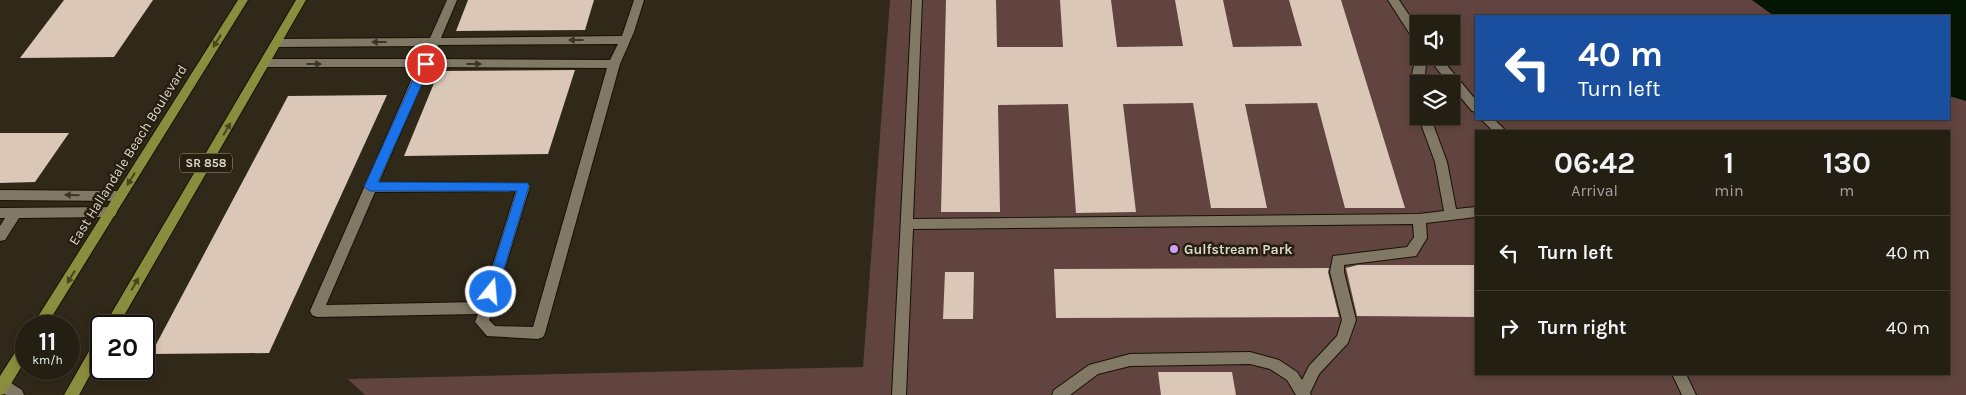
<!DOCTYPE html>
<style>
:root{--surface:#241f13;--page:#2c271c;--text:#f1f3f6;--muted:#a3a2a0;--line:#413d33}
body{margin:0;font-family:Karla,sans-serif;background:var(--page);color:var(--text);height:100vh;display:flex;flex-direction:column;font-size:19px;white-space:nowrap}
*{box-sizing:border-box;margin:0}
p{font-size:16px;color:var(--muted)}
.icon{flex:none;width:28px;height:28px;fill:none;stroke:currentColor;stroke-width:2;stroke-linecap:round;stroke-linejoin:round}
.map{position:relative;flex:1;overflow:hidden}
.panel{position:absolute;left:1475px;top:130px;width:475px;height:245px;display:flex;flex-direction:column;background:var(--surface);border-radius:0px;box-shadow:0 2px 8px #0003,0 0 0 1px var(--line)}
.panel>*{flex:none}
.hud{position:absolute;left:1475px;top:15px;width:475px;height:105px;border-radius:0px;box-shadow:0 2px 8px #0003,0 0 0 1px var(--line);background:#1a4fa0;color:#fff;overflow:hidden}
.fabs{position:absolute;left:1410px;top:15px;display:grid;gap:10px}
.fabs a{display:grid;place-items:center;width:50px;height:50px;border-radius:0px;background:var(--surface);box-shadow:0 2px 8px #0003,0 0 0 1px var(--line);font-size:25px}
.speed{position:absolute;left:15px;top:315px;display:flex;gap:10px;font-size:25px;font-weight:700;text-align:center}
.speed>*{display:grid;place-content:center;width:65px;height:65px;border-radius:50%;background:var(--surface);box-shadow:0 2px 8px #0003,0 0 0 1px var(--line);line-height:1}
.speed small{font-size:12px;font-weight:400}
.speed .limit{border:2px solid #111;border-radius:8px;background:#fff;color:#111}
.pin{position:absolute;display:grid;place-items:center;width:42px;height:42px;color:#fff;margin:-21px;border:2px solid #fff;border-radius:50%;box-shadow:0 1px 5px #0007}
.me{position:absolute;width:55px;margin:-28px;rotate:17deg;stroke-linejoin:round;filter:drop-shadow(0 0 4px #0008)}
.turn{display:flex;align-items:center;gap:18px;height:105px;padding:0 20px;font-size:22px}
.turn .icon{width:65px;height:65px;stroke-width:2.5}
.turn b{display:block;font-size:35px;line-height:42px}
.eta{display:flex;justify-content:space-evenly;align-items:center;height:85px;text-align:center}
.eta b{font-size:30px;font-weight:700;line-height:35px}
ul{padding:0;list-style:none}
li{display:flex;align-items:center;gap:15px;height:75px;padding:0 20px;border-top:1px solid var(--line)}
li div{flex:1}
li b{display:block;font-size:19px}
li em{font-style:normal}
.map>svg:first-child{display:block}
.green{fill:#61443f;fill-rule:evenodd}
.water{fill:#041603}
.building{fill:#dac7b8}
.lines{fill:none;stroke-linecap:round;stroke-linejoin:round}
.service-casing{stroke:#181203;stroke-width:2}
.minor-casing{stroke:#181203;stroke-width:2}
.primary-casing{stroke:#181203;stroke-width:2}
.service{fill:#817866;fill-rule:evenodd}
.minor{fill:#817866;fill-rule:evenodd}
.primary{fill:#8a8d3d;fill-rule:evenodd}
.oneway{fill:#3d3525}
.oneway2{fill:#49461f}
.route{fill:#1a73e8;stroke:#114b97}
.poi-dot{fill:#d19dfe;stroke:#261f0f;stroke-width:2}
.labels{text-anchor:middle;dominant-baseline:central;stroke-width:5;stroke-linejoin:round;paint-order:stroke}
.shield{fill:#261f0f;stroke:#a5a094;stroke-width:1}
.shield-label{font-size:12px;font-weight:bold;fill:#dcd7cd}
.street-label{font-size:14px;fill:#dcd7cd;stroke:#261f0f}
.poi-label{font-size:14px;font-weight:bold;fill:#dcd7cd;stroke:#261f0f;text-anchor:start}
</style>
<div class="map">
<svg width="1966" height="395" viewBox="0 0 1966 395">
<rect width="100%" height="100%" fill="#302919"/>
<path class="green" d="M 890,0 L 1966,0 L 1966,395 L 365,395 L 348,379 L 863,367 ZM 1476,16 L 1949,16 L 1949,119 L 1476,119 ZM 1419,24 L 1451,24 L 1451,56 L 1419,56 ZM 1419,84 L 1451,84 L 1451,116 L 1419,116 ZM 1476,131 L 1949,131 L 1949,374 L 1476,374 Z"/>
<path class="water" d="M 1752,0 L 1966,0 L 1966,101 L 1949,96 L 1949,16 L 1774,16 Z"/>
<path class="building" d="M 64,0 L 153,0 L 114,57 L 20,58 Z
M 468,0 L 594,0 L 585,30 L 456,31 Z
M 946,0 L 996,0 L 997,47 L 1063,47 L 1060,0 L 1111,0 L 1117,47 L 1183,46 L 1175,0 L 1223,0 L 1233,47 L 1302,46 L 1289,0 L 1341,0 L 1405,208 L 1345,208 L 1317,103 L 1245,104 L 1267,208 L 1211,208 L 1193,103 L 1123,104 L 1136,212 L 1076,213 L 1068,104 L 998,105 L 1000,212 L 941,212 Z
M 575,70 L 548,154 L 404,156 L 439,71 Z
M 387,95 L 269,353 L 151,354 L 288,96 Z
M 0,133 L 69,133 L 35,182 L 0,183 Z
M 1358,265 L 1476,265 L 1476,317 L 1357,316 L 1346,268 Z
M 1329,268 L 1328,272 L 1339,317 L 1056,318 L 1054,269 Z
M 945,272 L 974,272 L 973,319 L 943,319 Z
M 1158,372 L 1232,372 L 1236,395 L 1161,395 Z"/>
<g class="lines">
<g class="service-casing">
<path id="service" d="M 447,0 L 457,0 L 441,38 L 622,36 L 634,0 L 644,0 L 634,32 L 620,64 L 545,333 L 543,337 L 538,339 L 487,336 L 475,322 L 478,314 L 317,317 L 312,315 L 310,311 L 417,67 L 265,67 L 259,63 L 265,59 L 421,59 L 427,46 L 277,47 L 271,43 L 277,39 L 430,38 ZM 618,44 L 610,60 L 432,59 L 438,45 ZM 429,67 L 607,68 L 533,327 L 495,326 L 489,320 L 530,186 L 528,183 L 379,182 ZM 516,191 L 481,302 L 326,305 L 375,192 Z
M 912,0 L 922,0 L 913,219 L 1419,214 L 1444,211 L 1435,162 L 1418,116 L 1419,115 L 1430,116 L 1447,162 L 1456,209 L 1476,207 L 1476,217 L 1426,223 L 1427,238 L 1416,256 L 1344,265 L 1344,272 L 1356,320 L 1348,343 L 1319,374 L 1310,393 L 1311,395 L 1296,395 L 1287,380 L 1270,369 L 1250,364 L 1130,366 L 1098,374 L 1070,395 L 1052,395 L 1054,390 L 1089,365 L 1130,354 L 1250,352 L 1279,360 L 1297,372 L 1302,380 L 1309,366 L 1337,336 L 1342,320 L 1330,272 L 1333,256 L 1407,247 L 1414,237 L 1413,224 L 913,229 L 906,395 L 892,395 Z
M 1388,0 L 1399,0 L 1419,30 L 1419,43 L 1415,42 Z
M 1417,53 L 1419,53 L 1419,56 L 1439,56 L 1476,100 L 1476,112 L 1472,111 L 1451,86 L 1451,84 L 1449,84 L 1427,56 L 1424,84 L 1419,84 L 1419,98 L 1415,97 L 1412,74 Z
M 1481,119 L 1494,119 L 1506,131 L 1493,131 Z
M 0,190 L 120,191 L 124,193 L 126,196 L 124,199 L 120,201 L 0,200 Z
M 111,207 L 115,208 L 117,212 L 115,216 L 111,217 L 19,218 L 5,240 L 0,241 L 0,226 L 5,218 L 0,218 L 0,208 Z
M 1672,374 L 1686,374 L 1696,395 L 1682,395 Z"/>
</g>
<g class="minor-casing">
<path id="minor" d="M 3,378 L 22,390 L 24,395 L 6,395 L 0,390 L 0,379 Z"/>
</g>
<g class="primary-casing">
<path id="primary" d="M 238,0 L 248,0 L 46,326 L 32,326 Z
M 296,0 L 306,0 L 118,326 L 104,326 Z
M 101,337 L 101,355 L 79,395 L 64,395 L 96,339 Z
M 26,341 L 26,359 L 5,394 L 0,395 L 0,376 L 21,343 Z"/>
</g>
<use href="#service" class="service"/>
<use href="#minor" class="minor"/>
<use href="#primary" class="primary"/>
</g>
<defs><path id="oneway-solid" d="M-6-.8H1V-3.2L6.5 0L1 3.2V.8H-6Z" transform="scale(1.25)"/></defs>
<g class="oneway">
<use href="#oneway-solid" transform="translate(576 40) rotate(180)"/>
<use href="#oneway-solid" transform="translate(379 42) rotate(180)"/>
<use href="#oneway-solid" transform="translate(314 64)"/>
<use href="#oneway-solid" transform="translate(474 64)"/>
<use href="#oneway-solid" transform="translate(72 195) rotate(-179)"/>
</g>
<g class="oneway2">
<use href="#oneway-solid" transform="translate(217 41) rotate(122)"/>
<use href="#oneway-solid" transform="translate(227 129) rotate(-60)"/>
<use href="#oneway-solid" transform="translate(131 179) rotate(122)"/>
<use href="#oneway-solid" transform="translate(71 277) rotate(122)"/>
<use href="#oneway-solid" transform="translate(135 284) rotate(-60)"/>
</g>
<path class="route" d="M 426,61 L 431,64 L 378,182 L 528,183 L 529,186 L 497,292 L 495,295 L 487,295 L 485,292 L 517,191 L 370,191 L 364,187 L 420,64 Z"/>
<circle class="poi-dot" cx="1174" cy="249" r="5"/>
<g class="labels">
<rect class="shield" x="180" y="153.5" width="52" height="19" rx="4"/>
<g class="shield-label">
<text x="206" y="163">SR 858</text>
</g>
<g class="street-label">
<text transform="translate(128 155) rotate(-58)">East Hallandale Beach Boulevard</text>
</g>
<g class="poi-label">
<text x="1184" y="249">Gulfstream Park</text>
</g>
</g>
</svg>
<div class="fabs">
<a><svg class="icon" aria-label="sound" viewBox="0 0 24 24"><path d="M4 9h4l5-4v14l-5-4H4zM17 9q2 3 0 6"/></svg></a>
<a><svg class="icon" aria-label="layers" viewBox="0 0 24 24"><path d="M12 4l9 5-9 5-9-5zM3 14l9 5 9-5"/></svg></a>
</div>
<div class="speed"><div>11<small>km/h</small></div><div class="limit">20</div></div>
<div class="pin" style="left:426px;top:64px;background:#d93025"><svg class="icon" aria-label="arrive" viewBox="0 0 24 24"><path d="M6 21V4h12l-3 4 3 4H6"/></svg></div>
<svg class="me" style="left:491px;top:292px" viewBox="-20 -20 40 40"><circle r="17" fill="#1a73e8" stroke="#fff" stroke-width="3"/><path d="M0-11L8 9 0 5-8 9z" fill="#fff"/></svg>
<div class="hud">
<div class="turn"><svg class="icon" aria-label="left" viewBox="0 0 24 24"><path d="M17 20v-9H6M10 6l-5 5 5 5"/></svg><div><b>40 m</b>Turn left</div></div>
</div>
<section class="panel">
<div class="eta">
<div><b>06:42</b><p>Arrival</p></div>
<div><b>1</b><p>min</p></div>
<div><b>130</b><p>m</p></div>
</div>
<ul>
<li><svg class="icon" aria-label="left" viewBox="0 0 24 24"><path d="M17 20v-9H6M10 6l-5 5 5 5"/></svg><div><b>Turn left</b></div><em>40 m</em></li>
<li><svg class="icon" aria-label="right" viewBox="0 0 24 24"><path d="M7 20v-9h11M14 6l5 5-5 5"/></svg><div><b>Turn right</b></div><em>40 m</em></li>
</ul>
</section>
</div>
